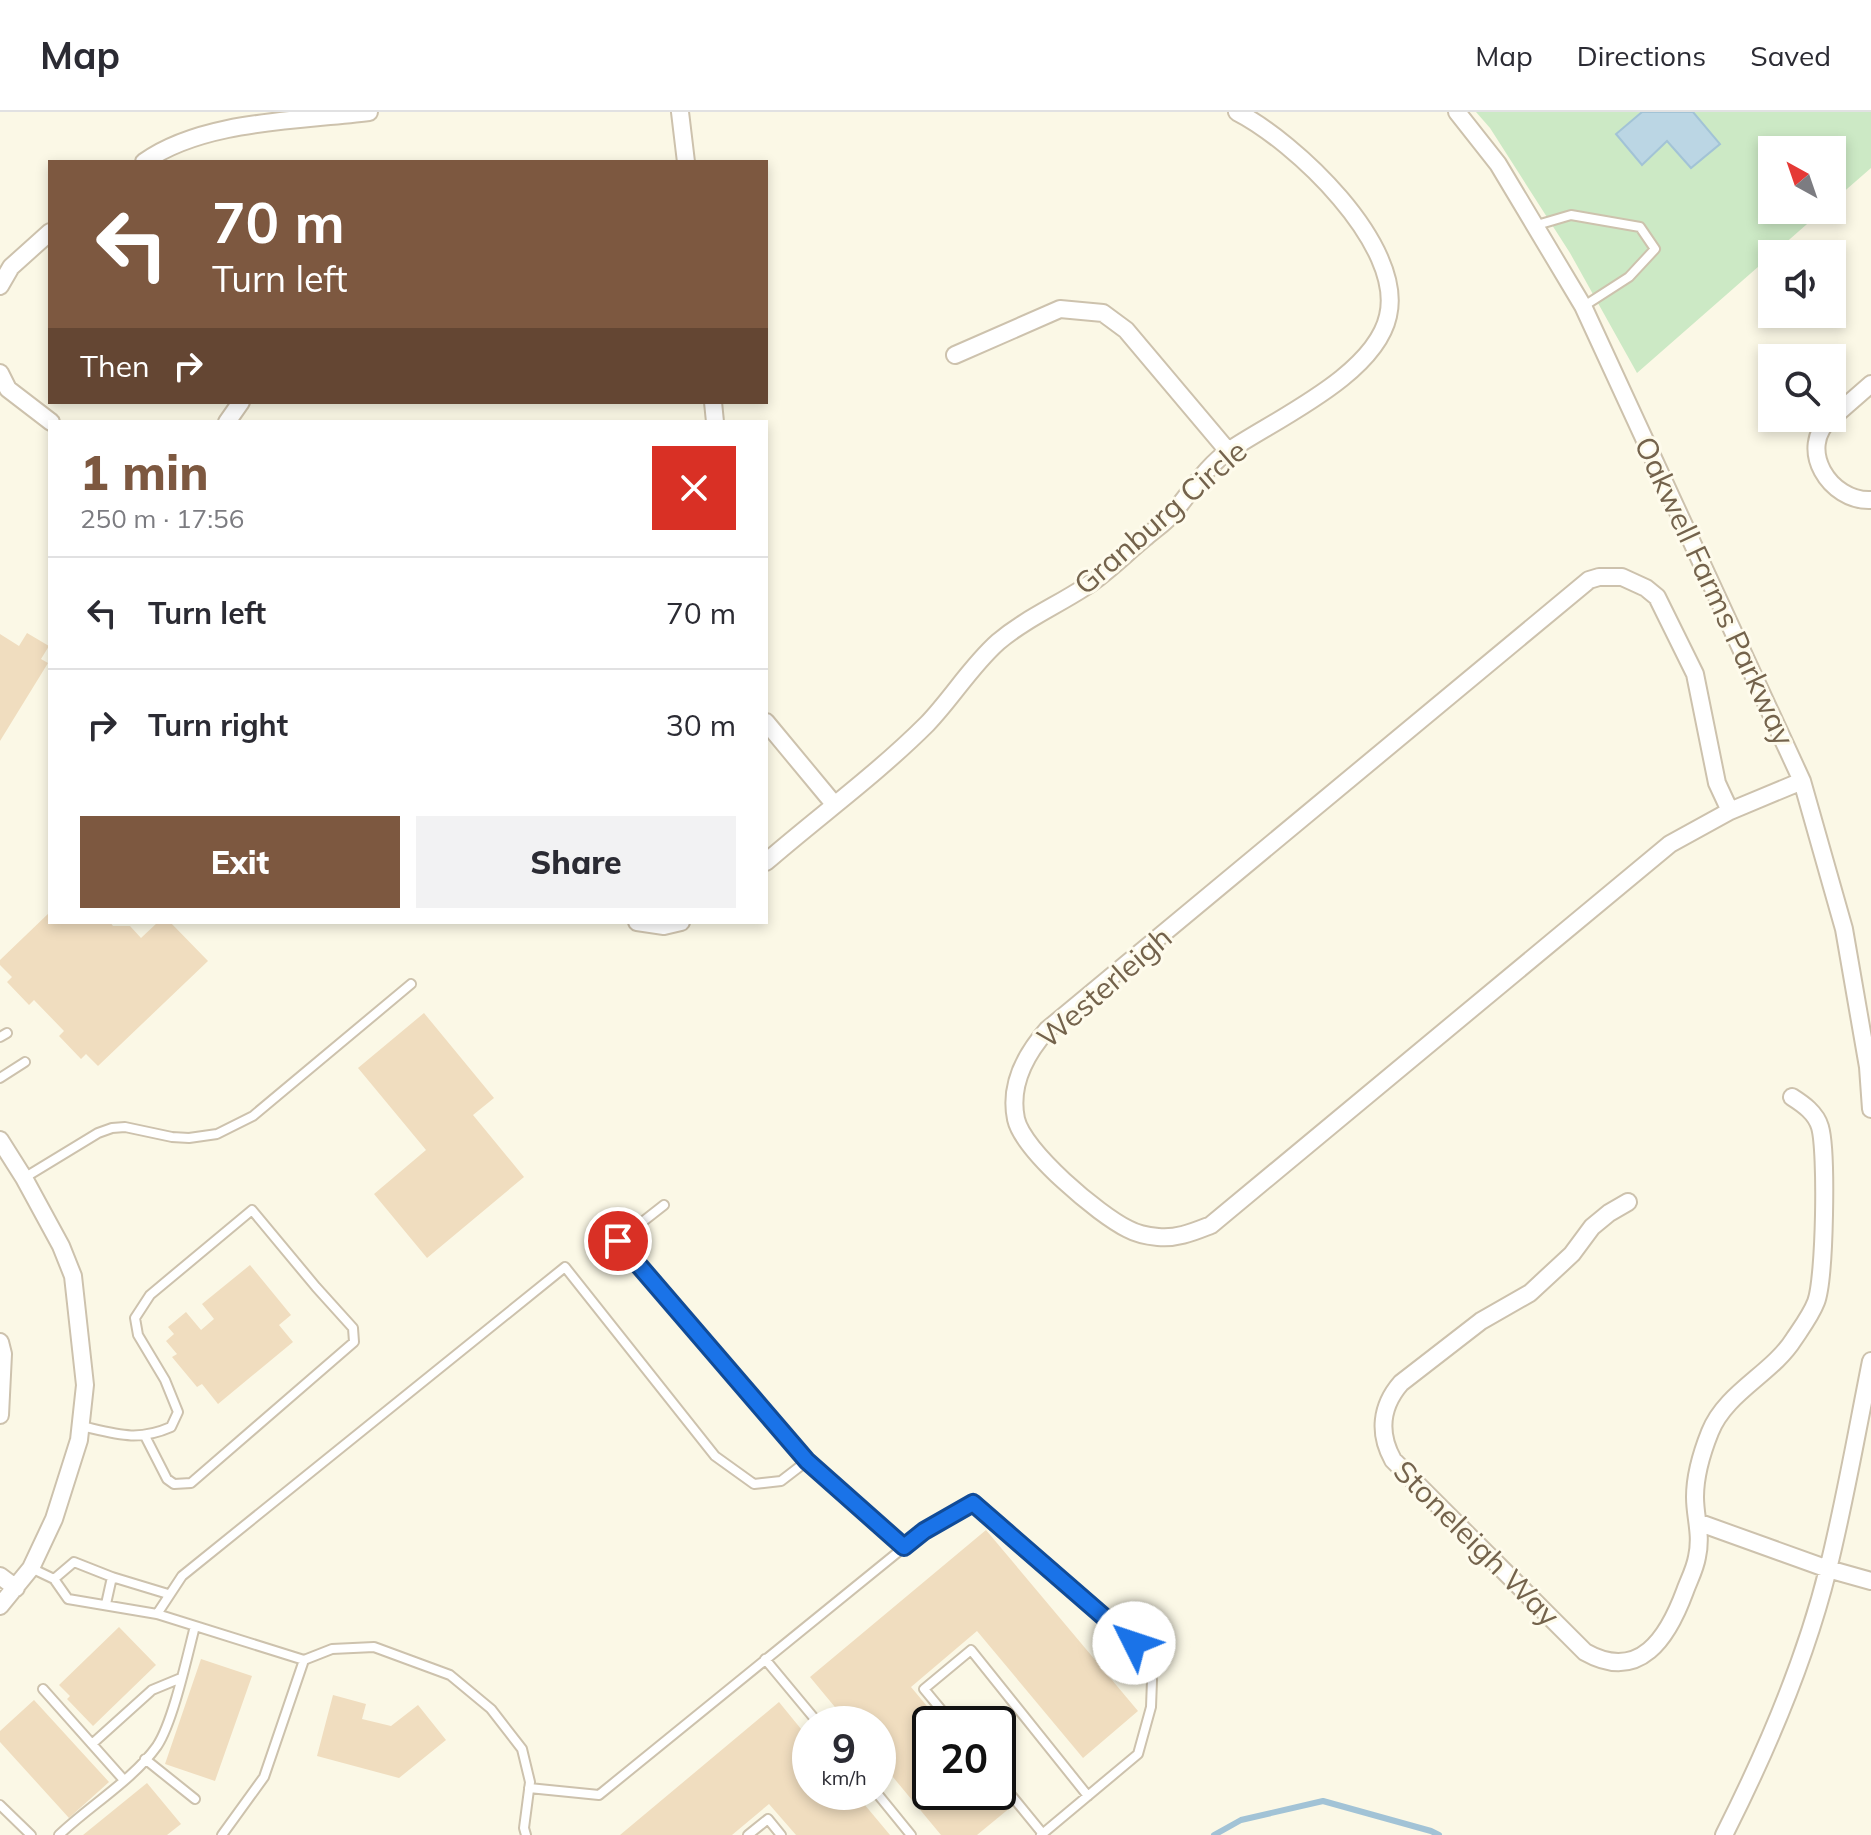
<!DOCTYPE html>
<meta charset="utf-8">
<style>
:root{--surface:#fff;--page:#f2f2f3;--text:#2b2b33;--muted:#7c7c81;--line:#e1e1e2;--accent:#7d5840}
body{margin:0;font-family:Mulish,sans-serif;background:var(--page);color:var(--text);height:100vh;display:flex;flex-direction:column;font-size:30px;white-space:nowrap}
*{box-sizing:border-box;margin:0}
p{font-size:26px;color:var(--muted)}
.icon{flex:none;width:44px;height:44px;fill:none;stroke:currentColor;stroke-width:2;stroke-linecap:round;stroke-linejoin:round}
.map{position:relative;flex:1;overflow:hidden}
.drawer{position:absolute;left:48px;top:308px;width:720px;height:504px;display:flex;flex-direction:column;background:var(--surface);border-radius:0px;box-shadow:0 4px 12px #0003}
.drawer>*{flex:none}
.hud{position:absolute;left:48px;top:48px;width:720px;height:244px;border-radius:0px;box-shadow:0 4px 12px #0003;background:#7d5840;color:#fff;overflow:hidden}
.needle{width:52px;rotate:320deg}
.fabs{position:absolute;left:1758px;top:24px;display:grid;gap:16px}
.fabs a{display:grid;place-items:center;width:88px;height:88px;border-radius:0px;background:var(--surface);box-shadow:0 4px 12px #0003;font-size:40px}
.speed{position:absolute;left:792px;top:1594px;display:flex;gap:16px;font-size:40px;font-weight:700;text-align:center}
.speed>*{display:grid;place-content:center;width:104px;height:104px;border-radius:50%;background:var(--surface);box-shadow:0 4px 12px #0003;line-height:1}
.speed small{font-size:20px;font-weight:400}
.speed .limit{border:4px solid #111;border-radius:12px;background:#fff;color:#111}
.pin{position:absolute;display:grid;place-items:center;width:68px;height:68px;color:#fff;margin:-34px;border:4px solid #fff;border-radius:50%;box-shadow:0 2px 8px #0007}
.me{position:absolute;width:88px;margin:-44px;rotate:311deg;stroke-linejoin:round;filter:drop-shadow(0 0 6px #0008)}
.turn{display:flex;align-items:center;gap:28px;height:168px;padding:0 32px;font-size:36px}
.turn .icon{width:104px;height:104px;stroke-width:2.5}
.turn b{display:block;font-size:56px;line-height:68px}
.then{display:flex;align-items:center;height:76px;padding:0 32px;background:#0003;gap:16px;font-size:30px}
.round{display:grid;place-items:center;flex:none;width:84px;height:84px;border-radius:0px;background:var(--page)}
.overview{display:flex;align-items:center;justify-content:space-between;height:136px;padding:0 32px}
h1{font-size:48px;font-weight:800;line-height:60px;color:var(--accent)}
.action{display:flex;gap:16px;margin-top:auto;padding:16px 32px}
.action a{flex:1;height:92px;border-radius:0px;background:var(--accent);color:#fff;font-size:32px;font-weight:800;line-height:92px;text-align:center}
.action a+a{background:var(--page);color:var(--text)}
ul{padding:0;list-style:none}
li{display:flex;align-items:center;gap:24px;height:112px;padding:0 32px;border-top:2px solid var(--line)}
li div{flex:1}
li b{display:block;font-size:30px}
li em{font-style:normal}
header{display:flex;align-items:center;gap:48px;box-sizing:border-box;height:112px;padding:0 40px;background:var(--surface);border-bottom:2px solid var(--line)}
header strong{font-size:38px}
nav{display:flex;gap:44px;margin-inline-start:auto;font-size:28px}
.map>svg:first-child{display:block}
.green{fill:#cce9c5}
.water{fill:#bbd6e4;stroke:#a2c3d6;stroke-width:2}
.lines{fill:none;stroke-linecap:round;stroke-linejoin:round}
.stream{stroke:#a2c3d6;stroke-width:6}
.building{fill:#f0ddbf}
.service-casing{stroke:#cdc2ad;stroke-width:12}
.minor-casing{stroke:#cdc2ad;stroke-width:20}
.service{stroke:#fff;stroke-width:8}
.minor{stroke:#fff;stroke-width:16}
.route-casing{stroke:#114b97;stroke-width:20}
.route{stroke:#1a73e8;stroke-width:14}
.labels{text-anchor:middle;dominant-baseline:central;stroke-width:6;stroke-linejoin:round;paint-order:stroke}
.street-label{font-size:30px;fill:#74634c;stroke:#fefbec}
</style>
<header>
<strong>Map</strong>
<nav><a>Map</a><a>Directions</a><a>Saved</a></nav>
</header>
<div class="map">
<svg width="1871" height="1723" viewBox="0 0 1871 1723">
<rect width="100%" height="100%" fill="#fbf8e6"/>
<path class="green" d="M 1476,0 L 1871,0 L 1871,56 L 1832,90 L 1832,38 L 1772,38 L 1772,98 L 1823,98 L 1637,261 L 1570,141 L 1490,16 Z"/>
<path class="water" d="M 1642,0 L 1693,0 L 1720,32 L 1691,56 L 1667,29 L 1642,53 L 1616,22 Z"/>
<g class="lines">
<path class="stream" d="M 1214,1723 L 1241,1708 L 1323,1689 L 1431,1719 L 1439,1723"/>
</g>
<path class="building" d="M 27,521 L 49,534 L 41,547 L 48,551 L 0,629 L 0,522 L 19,534 Z
M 50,800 L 50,810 L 110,810 L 113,814 L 130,814 L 141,826 L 158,810 L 170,810 L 208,849 L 98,954 L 86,942 L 81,947 L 59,924 L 64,919 L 34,888 L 29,893 L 7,870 L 12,865 L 0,853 L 0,848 Z
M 424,901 L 494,986 L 473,1003 L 524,1065 L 427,1146 L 374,1082 L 426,1038 L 358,956 Z
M 250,1153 L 291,1203 L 279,1213 L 293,1230 L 218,1292 L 202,1272 L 197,1275 L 172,1245 L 177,1242 L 166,1229 L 174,1222 L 168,1215 L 186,1200 L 201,1218 L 214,1207 L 202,1192 Z
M 986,1418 L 1138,1599 L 1083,1646 L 977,1519 L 911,1575 L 942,1612 L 930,1612 L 930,1680 L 999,1680 L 1011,1695 L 977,1723 L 941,1723 L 878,1647 L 878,1612 L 849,1612 L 810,1565 Z
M 119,1515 L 156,1553 L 93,1614 L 67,1587 L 70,1584 L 59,1573 Z
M 201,1547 L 252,1564 L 215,1669 L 165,1652 Z
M 333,1583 L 366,1592 L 362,1607 L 391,1614 L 418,1593 L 446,1628 L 399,1666 L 317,1644 Z
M 34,1588 L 109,1670 L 69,1706 L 0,1630 L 0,1619 Z
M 779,1590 L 810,1628 L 810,1680 L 854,1680 L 890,1723 L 796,1723 L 769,1692 L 732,1723 L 620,1723 Z
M 147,1671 L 181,1712 L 167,1723 L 83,1723 Z"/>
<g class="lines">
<g class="service-casing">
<path id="service" d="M 1537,113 L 1571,103 L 1640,115 L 1655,137 L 1629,165 L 1584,194
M 0,925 L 7,921
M 0,966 L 25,950
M 24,1066 L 98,1021 L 112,1016 L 125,1015 L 172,1025 L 189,1026 L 217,1022 L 253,1004 L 411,872
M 664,1093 L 618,1129 L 807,1349
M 81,1314 C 116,1322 137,1330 171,1315 L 178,1300 L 165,1268 L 138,1223 L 135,1206 L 150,1183 L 252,1098 L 316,1175 L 353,1216 L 354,1230 L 191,1371 L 174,1372 L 167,1367 L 145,1324
M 31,1456 L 54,1467 L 68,1487 L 157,1502 L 304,1548 L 264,1665 L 222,1723
M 54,1467 L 74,1450 L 112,1465 L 168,1482
M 106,1492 L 112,1465
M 157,1502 L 182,1464 L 565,1155 L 715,1344 L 754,1372 L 781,1369 L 807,1349 L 904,1435
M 765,1547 L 819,1612
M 304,1548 L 332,1537 L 374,1535 L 450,1563 L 491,1597 L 522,1637 L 530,1670 L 524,1716 L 526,1723
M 43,1577 L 123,1667
M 953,1612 L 924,1577 L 971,1538 L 1088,1684
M 92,1632 L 152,1578 L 181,1566
M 145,1647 L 195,1687
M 998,1667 L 1043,1722
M 529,1676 L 599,1683 L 924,1419 L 973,1391 L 1134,1531 L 1152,1568 L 1151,1595 L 1138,1642 L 1041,1723
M 876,1680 L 911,1723
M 0,1693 L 31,1723
M 59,1723 C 89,1694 133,1668 157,1634 C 173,1610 187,1545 195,1514
M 748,1723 L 768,1707 L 781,1723"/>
</g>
<g class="minor-casing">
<path id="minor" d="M 680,0 L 686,50
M 1457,0 L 1498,52 L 1583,194 L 1802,669 L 1844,817 L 1868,955 L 1871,997
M 144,50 C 203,8 298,9 369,0
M 0,174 L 11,155 L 50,120
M 955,243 L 1060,197 L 1103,201 L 1126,218 L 1228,339
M 0,261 L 8,277 L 51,310
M 713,290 L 715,310
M 1831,306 C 1796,336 1830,390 1871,388
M 1832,306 L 1871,272
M 227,310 L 241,290
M 1599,465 L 1622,465 L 1646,476 L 1657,485 L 1695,562 L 1717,671 L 1730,699 L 1670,732 L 1211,1113 C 1193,1120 1177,1127 1158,1125 C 1148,1124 1137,1122 1128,1117 C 1099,1103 1023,1039 1016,1007 C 1009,973 1026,942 1047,918 L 1589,468 Z
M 766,610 L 834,692
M 1730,699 L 1802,669
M 766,750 C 819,704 877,662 927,612 C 952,586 971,554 998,530 C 1025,507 1056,494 1085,475 C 1107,461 1126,441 1146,425 C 1155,417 1166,410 1173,401 C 1191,380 1206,354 1230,338 C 1276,307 1375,263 1388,204 C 1405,133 1294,29 1237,0
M 637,810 L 664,814 L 681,810
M 0,1028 L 24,1066 L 61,1134 L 73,1164 L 85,1273 L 79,1328 L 54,1407 L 31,1456 L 0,1494
M 1628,1090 L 1609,1101 L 1592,1115 L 1572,1142 L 1530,1181 L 1481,1209 L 1401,1271 C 1381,1294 1378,1321 1393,1348 L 1585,1540 C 1640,1571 1668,1525 1685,1479 C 1689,1468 1695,1457 1697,1445 C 1702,1422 1695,1406 1695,1385 C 1695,1364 1702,1340 1710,1320 C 1726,1280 1772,1262 1794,1227 C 1802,1215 1811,1203 1816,1190 C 1825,1167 1827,1039 1820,1015 C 1816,1001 1803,992 1792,985
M 0,1230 L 3,1242 L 0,1303
M 1700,1411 L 1828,1457 L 1871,1469
M 0,1464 L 16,1476
M 1724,1723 C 1767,1638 1805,1550 1828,1457 C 1845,1389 1857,1319 1871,1249"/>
</g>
<use href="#service" class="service"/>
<use href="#minor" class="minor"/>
</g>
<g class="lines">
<g class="route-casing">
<path id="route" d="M 618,1129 L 807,1349 L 904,1435 L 924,1419 L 973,1391 L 1134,1531"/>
</g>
<use href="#route" class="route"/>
</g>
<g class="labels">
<g class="street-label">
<text transform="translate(1160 405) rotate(-41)">Granburg Circle</text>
<text transform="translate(1715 479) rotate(65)">Oakwell Farms Parkway</text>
<text transform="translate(1104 875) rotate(-41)">Westerleigh</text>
<text transform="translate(1477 1431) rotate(45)">Stoneleigh Way</text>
</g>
</g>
</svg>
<div class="fabs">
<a><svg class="needle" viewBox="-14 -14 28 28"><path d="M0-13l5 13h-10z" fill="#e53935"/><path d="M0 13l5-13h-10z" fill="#7c7c81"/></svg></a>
<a><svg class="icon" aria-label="sound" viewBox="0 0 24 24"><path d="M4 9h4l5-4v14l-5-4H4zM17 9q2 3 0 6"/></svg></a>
<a><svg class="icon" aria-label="search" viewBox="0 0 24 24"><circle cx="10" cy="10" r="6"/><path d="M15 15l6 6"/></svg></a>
</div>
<div class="speed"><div>9<small>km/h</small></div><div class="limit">20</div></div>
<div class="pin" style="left:618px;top:1129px;background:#d93025"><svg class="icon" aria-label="arrive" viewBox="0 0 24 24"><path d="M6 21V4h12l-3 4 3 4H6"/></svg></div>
<svg class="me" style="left:1134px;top:1531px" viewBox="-20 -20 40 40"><circle r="19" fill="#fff"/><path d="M0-13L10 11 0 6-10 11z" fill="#1a73e8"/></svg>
<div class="hud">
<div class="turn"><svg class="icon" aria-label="left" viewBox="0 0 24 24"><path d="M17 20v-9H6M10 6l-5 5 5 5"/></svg><div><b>70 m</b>Turn left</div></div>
<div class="then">Then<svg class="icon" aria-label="right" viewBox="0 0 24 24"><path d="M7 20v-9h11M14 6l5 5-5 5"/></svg></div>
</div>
<section class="drawer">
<div class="overview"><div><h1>1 min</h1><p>250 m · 17:56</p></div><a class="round" style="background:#d93025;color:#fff"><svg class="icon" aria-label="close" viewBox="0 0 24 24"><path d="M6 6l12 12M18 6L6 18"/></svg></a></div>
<ul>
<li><svg class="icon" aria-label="left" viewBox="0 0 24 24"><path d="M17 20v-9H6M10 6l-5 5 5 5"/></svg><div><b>Turn left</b></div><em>70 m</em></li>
<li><svg class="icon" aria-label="right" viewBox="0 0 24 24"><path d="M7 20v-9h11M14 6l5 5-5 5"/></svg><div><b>Turn right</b></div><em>30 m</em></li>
</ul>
<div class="action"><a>Exit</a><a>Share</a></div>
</section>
</div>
